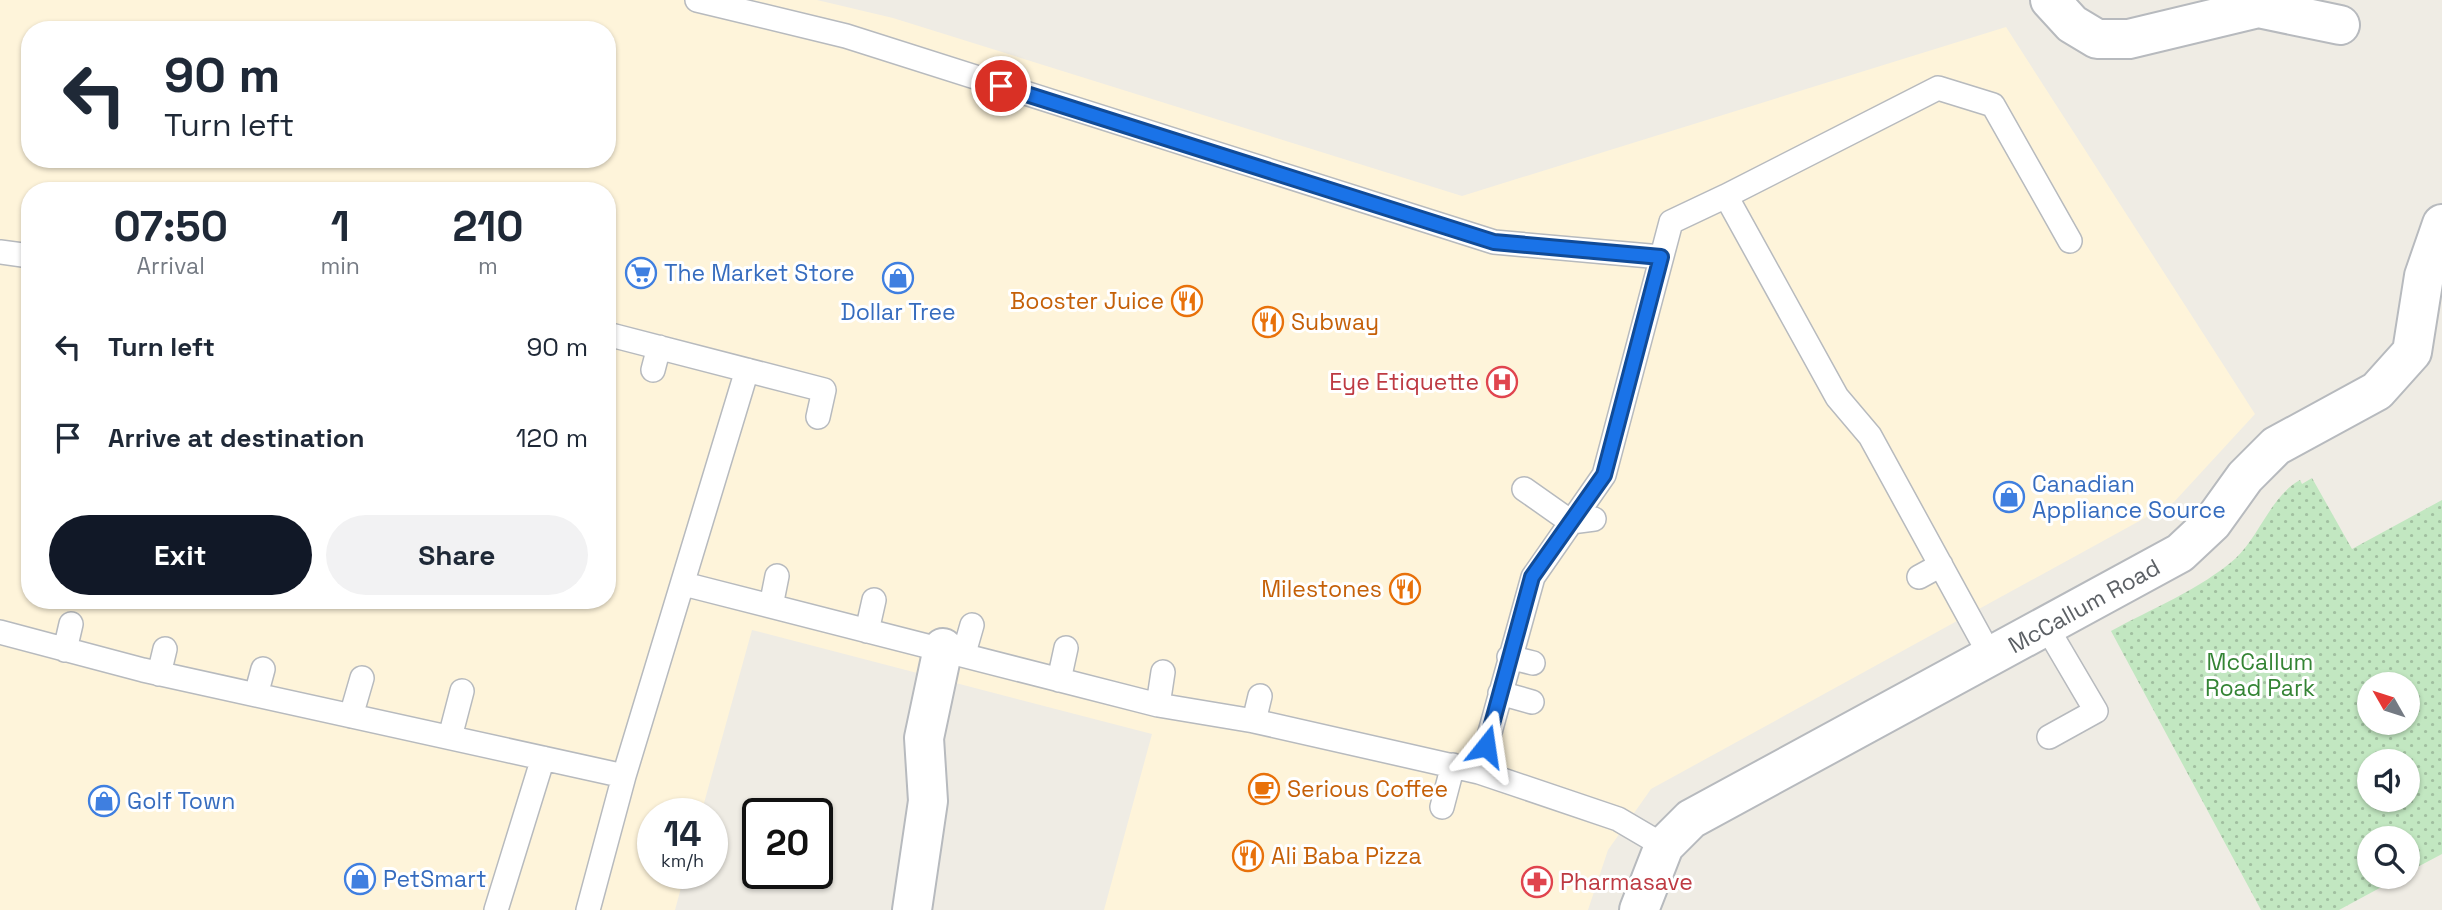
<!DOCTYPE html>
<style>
:root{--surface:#fff;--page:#f2f2f3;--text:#1f2937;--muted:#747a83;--accent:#111827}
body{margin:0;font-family:"Space Grotesk",sans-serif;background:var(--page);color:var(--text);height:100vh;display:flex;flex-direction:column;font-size:26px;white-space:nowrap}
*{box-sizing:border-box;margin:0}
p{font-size:23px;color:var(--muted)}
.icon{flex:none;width:38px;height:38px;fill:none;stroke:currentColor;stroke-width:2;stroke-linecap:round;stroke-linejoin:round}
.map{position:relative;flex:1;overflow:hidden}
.panel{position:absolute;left:21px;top:182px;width:595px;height:427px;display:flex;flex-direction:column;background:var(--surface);border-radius:28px;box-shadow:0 2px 5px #0004}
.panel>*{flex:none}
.top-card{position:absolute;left:21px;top:21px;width:595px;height:147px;border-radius:28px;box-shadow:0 2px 5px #0004;background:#fff;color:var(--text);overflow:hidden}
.needle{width:46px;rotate:309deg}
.controls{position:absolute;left:2357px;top:672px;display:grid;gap:14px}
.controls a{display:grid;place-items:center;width:63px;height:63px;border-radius:50%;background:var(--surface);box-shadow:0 2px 5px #0004;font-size:35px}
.speed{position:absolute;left:637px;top:798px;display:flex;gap:14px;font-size:35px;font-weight:700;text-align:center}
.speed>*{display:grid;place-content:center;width:91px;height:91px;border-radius:50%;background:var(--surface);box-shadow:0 2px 5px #0004;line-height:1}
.speed small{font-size:18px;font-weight:400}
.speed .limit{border:4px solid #111;border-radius:10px;background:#fff;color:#111}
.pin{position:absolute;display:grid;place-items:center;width:60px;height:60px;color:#fff;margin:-30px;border:4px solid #fff;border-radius:50%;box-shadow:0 2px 7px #0007}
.me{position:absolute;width:77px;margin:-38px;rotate:15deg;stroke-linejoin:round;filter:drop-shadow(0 0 5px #0008)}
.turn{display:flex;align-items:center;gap:24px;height:147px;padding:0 28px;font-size:32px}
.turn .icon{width:91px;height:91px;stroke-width:2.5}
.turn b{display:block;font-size:49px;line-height:60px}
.eta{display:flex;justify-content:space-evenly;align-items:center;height:119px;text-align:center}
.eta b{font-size:42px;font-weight:800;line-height:49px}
.primary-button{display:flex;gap:14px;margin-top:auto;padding:14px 28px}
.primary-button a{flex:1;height:80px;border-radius:42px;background:var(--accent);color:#fff;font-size:28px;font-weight:800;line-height:80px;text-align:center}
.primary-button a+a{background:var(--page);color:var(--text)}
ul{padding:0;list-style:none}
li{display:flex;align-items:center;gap:21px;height:91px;padding:0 28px}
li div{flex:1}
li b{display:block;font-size:26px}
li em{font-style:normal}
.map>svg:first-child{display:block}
.commercial{fill:#fef4da;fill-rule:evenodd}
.park{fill:url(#park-dots);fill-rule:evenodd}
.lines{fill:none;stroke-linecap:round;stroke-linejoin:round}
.service-casing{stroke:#b7babe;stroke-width:26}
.minor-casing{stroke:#b7babe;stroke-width:42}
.service{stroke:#fff;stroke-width:23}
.minor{stroke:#fff;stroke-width:38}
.route-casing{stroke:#114b97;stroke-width:18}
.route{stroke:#1a73e8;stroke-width:12}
.labels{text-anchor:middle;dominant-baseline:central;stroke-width:6;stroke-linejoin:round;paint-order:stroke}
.shop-label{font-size:23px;fill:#366cbe;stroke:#fff;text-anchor:start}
.food-label{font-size:23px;fill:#c56008;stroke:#fff;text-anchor:start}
.health-label{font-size:23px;fill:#be3a42;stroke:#fff;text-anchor:end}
.street-label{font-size:23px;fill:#5c6065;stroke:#fff}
.park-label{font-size:23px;fill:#348434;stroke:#fff}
</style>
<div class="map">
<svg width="2442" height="910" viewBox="0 0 2442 910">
<defs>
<pattern id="park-dots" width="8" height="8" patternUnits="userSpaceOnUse" patternTransform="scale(1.75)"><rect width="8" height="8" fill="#c2e7c1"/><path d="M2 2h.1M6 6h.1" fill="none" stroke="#a1bfa0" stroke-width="1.8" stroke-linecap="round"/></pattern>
</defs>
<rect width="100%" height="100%" fill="#efece4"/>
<path class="commercial" d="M 0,0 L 817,0 L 893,18 L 1462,196 L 2006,27 L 2255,414 L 2174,502 L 1651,789 L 1608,850 L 1588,910 L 1104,910 L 1152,734 L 752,630 L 701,814 L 653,814 L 653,873 L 685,873 L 675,910 L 0,910 ZM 30,30 L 607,30 L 607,159 L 30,159 ZM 30,191 L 607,191 L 607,600 L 30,600 Z"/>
<path class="park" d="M 2312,478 L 2352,549 L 2442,500 L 2442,854 L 2408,872 L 2408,838 L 2370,838 L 2370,877 L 2400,877 L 2339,910 L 2261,910 L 2111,631 C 2151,609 2201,589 2236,558 C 2260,535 2271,496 2300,480 L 2302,484 ZM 2370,684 L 2408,684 L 2408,723 L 2370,723 ZM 2370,761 L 2408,761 L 2408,800 L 2370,800 Z"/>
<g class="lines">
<g class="service-casing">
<path id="service" d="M 697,0 L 846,36 L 1494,242 L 1661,257
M 1726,196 L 1938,88 L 1993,105 L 2070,241
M 0,252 L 30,256
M 607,334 L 824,390 L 818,417
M 653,370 L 659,347
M 1524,489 L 1571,522 L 1594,519
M 1919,577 L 1941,565
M 684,584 L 1158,705 L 1254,721 L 1479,772 L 1618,819 L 1664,846
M 771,606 L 777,576
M 2046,626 L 2096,711 L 2049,737
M 867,631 L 874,600
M 0,632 L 143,670 L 624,776
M 65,650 L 71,624
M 964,653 L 972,625
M 1509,657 L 1533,663
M 159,674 L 165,649
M 1059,680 L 1066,648
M 1500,693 L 1532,702
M 256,695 L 263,669
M 1158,705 L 1163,672
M 351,716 L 362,678
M 1254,721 L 1260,696
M 450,737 L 462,691
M 1479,772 L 1533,577 L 1604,475 L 1671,222 L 1726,196 L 1837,397 L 1870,436 L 1991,657
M 1442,807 L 1453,765
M 496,910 L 543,758
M 588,910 L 624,776 L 747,370"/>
</g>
<g class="minor-casing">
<path id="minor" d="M 2050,0 L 2072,24 L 2097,39 L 2129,39 L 2258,8 L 2340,25
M 912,910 L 928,801 L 924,738 L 943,648
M 1639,910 L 1664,846 L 1691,819 L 2180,553 L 2212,523 L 2245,477 L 2276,446 L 2377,391 L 2412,352 L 2424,276 L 2442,224"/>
</g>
<use href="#service" class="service"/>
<use href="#minor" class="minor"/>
</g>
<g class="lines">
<g class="route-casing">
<path id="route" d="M 1001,86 L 1494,242 L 1661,257 L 1604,475 L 1532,577 L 1486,746"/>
</g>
<use href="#route" class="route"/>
</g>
<defs>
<g id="supermarket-ring" transform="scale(1.575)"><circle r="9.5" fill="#fff" stroke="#3f7fe0" stroke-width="1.5"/><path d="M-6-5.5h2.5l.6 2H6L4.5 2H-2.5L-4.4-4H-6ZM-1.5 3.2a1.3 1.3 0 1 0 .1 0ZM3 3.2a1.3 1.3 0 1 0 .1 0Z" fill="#3f7fe0"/></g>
<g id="shop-ring" transform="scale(1.575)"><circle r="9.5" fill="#fff" stroke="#3f7fe0" stroke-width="1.5"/><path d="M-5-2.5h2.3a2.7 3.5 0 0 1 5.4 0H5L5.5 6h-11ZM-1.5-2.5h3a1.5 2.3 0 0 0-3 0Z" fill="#3f7fe0"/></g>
<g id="restaurant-ring" transform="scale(1.575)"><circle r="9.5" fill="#fff" stroke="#e8710a" stroke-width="1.5"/><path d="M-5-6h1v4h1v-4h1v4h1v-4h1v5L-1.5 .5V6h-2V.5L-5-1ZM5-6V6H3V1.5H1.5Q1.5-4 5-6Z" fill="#e8710a"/></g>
<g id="hospital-ring" transform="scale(1.575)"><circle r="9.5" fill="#fff" stroke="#e0444e" stroke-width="1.5"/><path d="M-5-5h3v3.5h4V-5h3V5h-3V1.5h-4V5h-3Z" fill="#e0444e"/></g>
<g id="cafe-ring" transform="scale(1.575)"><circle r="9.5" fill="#fff" stroke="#e8710a" stroke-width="1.5"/><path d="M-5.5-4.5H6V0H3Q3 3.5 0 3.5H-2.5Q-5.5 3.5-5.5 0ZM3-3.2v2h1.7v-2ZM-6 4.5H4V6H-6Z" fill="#e8710a"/></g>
<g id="pharmacy-ring" transform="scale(1.575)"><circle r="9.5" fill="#fff" stroke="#e0444e" stroke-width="1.5"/><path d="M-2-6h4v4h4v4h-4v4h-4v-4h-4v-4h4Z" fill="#e0444e"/></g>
</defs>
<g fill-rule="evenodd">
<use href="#supermarket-ring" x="641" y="273"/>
<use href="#shop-ring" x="898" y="278"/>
<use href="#restaurant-ring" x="1187" y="301"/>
<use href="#restaurant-ring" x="1268" y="322"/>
<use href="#hospital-ring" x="1502" y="382"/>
<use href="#shop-ring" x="2009" y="497"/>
<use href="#restaurant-ring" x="1405" y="589"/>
<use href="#cafe-ring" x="1264" y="789"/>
<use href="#shop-ring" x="104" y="801"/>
<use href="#restaurant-ring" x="1248" y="856"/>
<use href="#shop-ring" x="360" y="879"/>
<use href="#pharmacy-ring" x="1537" y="882"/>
</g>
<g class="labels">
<g class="shop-label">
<text x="664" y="273">The Market Store</text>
<text x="898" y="312" text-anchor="middle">Dollar Tree</text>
<text x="2032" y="484">Canadian<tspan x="2032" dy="26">Appliance Source</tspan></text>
<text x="127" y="801">Golf Town</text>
<text x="383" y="879">PetSmart</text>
</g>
<g class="food-label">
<text x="1164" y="301" text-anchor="end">Booster Juice</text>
<text x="1291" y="322">Subway</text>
<text x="1382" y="589" text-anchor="end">Milestones</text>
<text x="1287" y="789">Serious Coffee</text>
<text x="1271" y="856">Ali Baba Pizza</text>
</g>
<g class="health-label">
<text x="1479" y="382">Eye Etiquette</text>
<text x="1560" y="882" text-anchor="start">Pharmasave</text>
</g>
<g class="street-label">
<text transform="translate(2084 606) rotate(-29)">McCallum Road</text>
</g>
<g class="park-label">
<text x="2260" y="662">McCallum<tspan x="2260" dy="26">Road Park</tspan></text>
</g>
</g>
</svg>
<div class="controls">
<a><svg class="needle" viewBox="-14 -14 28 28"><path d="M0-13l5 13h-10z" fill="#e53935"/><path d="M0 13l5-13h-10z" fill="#747a83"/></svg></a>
<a><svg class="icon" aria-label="sound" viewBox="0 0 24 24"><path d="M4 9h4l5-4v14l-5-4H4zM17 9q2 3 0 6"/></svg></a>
<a><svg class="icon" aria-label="search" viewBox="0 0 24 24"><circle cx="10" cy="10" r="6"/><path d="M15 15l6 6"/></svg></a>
</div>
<div class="speed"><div>14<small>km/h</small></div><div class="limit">20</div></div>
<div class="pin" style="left:1001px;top:86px;background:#d93025"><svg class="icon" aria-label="arrive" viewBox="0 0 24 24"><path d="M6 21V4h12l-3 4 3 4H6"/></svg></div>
<svg class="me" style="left:1486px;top:746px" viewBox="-20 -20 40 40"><path d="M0-17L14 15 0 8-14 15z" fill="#1a73e8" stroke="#fff" stroke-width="4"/></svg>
<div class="top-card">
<div class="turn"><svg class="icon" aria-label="left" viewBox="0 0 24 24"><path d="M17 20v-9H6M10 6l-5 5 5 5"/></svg><div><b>90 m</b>Turn left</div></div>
</div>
<section class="panel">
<div class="eta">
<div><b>07:50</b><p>Arrival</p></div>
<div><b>1</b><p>min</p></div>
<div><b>210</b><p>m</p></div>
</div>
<ul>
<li><svg class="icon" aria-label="left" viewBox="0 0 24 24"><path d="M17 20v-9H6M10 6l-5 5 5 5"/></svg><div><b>Turn left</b></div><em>90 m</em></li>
<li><svg class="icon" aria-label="arrive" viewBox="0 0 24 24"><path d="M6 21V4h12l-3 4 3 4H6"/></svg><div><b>Arrive at destination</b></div><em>120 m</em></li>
</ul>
<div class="primary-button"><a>Exit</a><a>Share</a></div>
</section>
</div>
